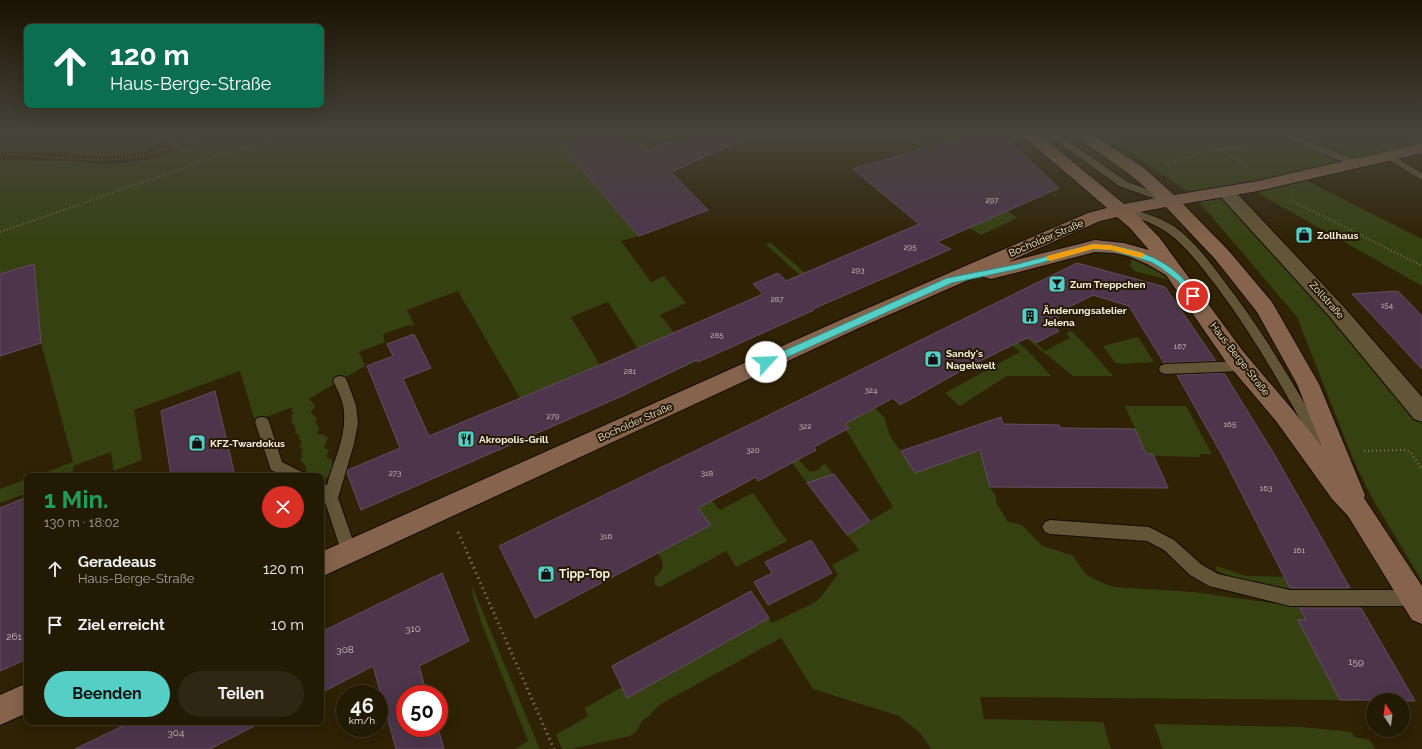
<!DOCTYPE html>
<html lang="de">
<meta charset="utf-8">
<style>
:root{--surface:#231a04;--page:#2f2713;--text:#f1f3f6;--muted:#a3a19a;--line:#403826;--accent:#55cec6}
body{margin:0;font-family:Raleway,sans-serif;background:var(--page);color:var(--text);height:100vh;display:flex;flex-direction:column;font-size:15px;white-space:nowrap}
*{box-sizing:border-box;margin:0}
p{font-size:13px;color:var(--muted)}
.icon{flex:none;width:22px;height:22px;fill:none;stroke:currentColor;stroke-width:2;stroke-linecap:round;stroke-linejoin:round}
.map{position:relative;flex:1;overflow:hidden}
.drawer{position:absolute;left:24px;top:473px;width:300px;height:252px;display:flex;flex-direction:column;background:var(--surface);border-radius:8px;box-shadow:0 4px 16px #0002,0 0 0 1px var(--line)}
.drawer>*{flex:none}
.banner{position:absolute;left:24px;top:24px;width:300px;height:84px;border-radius:8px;box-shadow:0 4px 16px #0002,0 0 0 1px var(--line);background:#0b6e4f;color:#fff;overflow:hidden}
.needle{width:26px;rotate:346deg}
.buttons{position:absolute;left:1366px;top:693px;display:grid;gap:8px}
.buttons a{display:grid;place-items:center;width:44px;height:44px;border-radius:50%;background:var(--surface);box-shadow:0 4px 16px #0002,0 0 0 1px var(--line);font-size:20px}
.speed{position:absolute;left:336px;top:685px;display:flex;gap:8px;font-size:20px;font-weight:700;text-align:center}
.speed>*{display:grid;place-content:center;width:52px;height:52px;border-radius:50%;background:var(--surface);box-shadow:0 4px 16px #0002,0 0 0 1px var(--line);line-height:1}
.speed small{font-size:10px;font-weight:400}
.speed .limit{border:6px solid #d22;background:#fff;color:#111}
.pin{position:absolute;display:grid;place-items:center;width:34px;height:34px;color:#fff;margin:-17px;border:2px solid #fff;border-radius:50%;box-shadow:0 1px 4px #0007}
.me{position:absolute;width:44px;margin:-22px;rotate:65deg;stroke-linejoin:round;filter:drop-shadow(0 0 3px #0008)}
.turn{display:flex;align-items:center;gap:14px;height:84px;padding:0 20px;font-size:18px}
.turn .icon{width:52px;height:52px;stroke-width:2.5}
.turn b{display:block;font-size:28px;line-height:34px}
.round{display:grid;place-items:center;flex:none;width:42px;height:42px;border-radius:21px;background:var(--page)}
.summary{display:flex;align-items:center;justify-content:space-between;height:68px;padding:0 20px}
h1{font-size:24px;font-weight:700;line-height:30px;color:#1e9e55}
.button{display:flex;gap:8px;margin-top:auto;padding:8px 20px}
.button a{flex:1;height:46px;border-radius:24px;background:var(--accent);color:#111;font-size:16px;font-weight:700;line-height:46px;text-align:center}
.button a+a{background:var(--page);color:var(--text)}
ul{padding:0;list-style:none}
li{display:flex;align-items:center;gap:12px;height:56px;padding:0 20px}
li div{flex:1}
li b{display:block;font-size:15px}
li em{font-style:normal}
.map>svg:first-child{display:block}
.green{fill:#364112}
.building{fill:#4d364c;stroke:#654d63}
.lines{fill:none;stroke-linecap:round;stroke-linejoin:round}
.lane-casing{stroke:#150c00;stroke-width:2}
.street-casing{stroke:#150c00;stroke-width:2}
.secondary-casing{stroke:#150c00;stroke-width:2}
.path-far2{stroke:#796d55;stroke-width:2;stroke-dasharray:1 2.5;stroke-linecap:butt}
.path-far1{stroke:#796d55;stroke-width:2.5;stroke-dasharray:1 3;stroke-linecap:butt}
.path{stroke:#796d55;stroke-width:3;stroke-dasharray:1.5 4;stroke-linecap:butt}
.lane{fill:#635538;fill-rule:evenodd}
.street{fill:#635538;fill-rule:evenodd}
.secondary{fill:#85634c;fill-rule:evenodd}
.route{fill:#55cec6;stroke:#378681}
.slow{fill:#f59e0b}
.labels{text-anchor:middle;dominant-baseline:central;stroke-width:4;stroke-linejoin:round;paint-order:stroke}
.number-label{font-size:8px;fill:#cec2bb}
.poi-label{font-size:10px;font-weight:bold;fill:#f9f0e0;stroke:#251900;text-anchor:start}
.street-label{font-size:10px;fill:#f9f0e0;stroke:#251900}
.near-number-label{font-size:10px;fill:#cec2bb}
.near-poi-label{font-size:12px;font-weight:bold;fill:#f9f0e0;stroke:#251900;text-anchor:start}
</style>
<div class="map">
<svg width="1422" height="749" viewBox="0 0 1422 749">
<rect width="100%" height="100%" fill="#2f2205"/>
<path class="green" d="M 25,135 L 140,135 L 157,143 L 157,145 C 133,163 69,153 40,152 C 26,152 13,152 0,152 L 0,142 Z
M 222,135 L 553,135 L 639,236 L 621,241 L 651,282 L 664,276 L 686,303 L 660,315 L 697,361 L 660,378 L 636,346 L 608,302 L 571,317 L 600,365 L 520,398 L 458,291 L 407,310 L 414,324 L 410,326 L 409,325 L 383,334 L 385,342 L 359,352 L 365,366 L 309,399 L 315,405 L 311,412 L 317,419 L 315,423 L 317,424 L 319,429 L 317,434 L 324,435 L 328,438 L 324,448 L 329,450 L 326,457 L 332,460 L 332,473 L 321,483 L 321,476 L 307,476 L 308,473 L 306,471 L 306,466 L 300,460 L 302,457 L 301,453 L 303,450 L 299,447 L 302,443 L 299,438 L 300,435 L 295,433 L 296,429 L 295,428 L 295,425 L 291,423 L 293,418 L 291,417 L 292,414 L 295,413 L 291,411 L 293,407 L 255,421 L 240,371 L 134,410 L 142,460 L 114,471 L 111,452 L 73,466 L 73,476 L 36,476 L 73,462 L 41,343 L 34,264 L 0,274 L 0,160 L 68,161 L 109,165 L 133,162 L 157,158 L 172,151 Z
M 906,135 L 953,135 L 966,145 L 926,157 L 917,150 L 922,148 Z
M 1105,135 L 1422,135 L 1422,148 L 1227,192 L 1422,414 L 1422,581 L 1371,496 L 1353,459 L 1297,317 L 1195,197 Z
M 1305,180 L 1422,239 L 1422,286 L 1249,188 Z
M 1007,210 L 1017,218 L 981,235 L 969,227 Z
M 771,243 L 812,279 L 810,284 L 765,244 Z
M 1132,259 L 1155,270 L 1169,280 L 1138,272 L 1133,270 L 1130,265 Z
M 982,311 L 1028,351 L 1051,376 L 1007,376 L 960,406 L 945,393 L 1020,352 L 975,314 Z
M 1010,321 L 1045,351 L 1070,338 L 1066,333 L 1072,331 L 1093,353 L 1113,376 L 1073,376 L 1006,322 Z
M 1138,337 L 1154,362 L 1122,364 L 1115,363 L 1103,346 Z
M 1125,406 L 1186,406 L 1212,454 L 1199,454 L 1200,457 L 1154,456 L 1153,454 L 1146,454 Z
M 875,408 L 884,417 L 890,436 L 915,472 L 974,452 L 981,452 L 990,487 L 996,497 L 996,502 L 1008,522 L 1022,525 L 1042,546 L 1072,555 L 1086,574 L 1100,582 L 1114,587 L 1193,592 L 1365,616 L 1370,622 L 1299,620 L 1340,700 L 980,697 L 984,719 L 1103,722 L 1111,749 L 931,749 L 921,734 L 899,716 L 813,689 L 781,638 L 659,705 L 649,716 L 642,721 L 636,732 L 630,736 L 571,749 L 562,749 L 556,735 L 588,716 L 585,708 L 622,687 L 769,618 L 772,623 L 814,603 L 820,598 L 838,574 L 832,565 L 859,550 L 847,535 L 893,507 L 846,430 L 849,428 L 845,424 Z
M 796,457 L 810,472 L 819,470 L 822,465 L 825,464 L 836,477 L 811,488 L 790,460 Z
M 27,479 L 27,493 L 0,503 L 0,489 Z
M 753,493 L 787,541 L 736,567 L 726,551 L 660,587 L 655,585 L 654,578 C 665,568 665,566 658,553 L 710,525 L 698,508 L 712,501 L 720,510 Z
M 1216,566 L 1246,576 L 1344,578 L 1343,581 C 1327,583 1310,587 1294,588 C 1270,589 1237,581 1216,570 Z
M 472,586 L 536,740 L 540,749 L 515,749 L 528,741 L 483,627 L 473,596 Z
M 1154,724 L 1302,727 L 1352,732 L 1354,737 L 1370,740 L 1375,749 L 1163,749 Z"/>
<path class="building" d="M 579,135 L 634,135 L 649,150 L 684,135 L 753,135 L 671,172 L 708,210 L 639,236 L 558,141 Z
M 968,135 L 1003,135 L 1059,188 L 937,242 L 951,249 L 813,309 L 814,310 L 698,362 L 696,360 L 622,396 L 361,510 L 347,473 L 348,470 L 400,448 L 367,366 L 393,356 L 387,344 L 414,334 L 431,368 L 403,379 L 429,436 L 600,365 L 763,294 L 753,284 L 778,273 L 786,281 L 919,224 L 853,169 Z
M 1077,263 L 1165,287 L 1216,361 L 1164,363 L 1129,306 L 1093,295 L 1055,314 L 1059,318 L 1049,322 L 1059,331 L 1036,343 L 1029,337 L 968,367 L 900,405 L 893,398 L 845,424 L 849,428 L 814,447 L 816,450 L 758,481 L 756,477 L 698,508 L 711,525 L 535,618 L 499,546 L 759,420 Z
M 34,264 L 41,343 L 0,356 L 0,274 Z
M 1398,291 L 1422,316 L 1422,369 L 1352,294 Z
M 1224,373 L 1274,454 L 1350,588 L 1290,588 L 1222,455 L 1177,375 Z
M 215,391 L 235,476 L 171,476 L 161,411 Z
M 1001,417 L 1003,424 L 1059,425 L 1060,428 L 1135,429 L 1146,454 L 1153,454 L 1168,488 L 990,487 L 980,450 L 915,473 L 901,451 Z
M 834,474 L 870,521 L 847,535 L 807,483 Z
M 27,497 L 27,659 L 0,671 L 0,508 Z
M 811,540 L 832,573 L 768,605 L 754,582 L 772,573 L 765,562 Z
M 442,573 L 469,641 L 419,666 L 427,694 L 405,694 L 405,728 L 438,728 L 444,749 L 396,749 L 373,666 L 321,693 L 321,632 Z
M 751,591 L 769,618 L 627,698 L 612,666 Z
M 1300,608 L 1361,608 L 1415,701 L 1403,701 L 1403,700 L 1340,700 L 1298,620 L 1306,620 Z
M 131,722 L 262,722 L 210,749 L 75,749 Z"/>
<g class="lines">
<g class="lane-casing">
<path id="lane" d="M 1049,135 L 1060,135 L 1127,182 L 1172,198 L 1173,200 L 1168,203 L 1164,202 L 1119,186 Z
M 1281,135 L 1294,135 L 1361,162 L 1362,164 L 1361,166 L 1353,166 L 1283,137 Z
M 1388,153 L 1422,173 L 1422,180 L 1385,158 L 1383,156 Z
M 1121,207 C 1140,211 1158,216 1175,227 C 1194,241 1210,262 1224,281 C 1267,336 1301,397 1336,458 L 1338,462 L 1336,466 L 1331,468 L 1326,466 C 1292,405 1259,343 1217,287 C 1202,268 1187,247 1168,233 C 1152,222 1135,217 1117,212 L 1116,210 Z
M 1243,361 L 1248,363 L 1249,366 L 1248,369 L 1243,371 L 1165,374 L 1160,372 L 1159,369 L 1160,366 L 1165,364 Z
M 340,376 L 345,377 L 347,381 L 356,405 L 358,423 L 354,444 L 338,498 L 357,552 L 355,557 L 349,559 L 343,557 L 325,502 L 321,498 L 321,483 L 327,485 C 333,462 346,438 344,413 C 344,402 338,391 333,381 L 335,377 Z
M 262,417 L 267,418 L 269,422 L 282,462 L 302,472 L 304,476 L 283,476 L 271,470 L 255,422 L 257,418 Z
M 1050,520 L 1149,527 L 1174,540 L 1202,565 L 1218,574 L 1290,590 L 1414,590 L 1420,593 L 1422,598 L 1420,603 L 1414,606 L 1290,606 L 1209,586 L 1190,575 L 1164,550 L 1147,541 L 1050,534 L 1045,532 L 1042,527 L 1045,522 Z"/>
</g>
<g class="street-casing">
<path id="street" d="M 1226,187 L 1232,188 L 1344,307 L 1422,397 L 1422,422 L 1414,419 L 1330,317 L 1220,196 L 1217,192 L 1220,188 Z"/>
</g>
<g class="secondary-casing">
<path id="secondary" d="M 1022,135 L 1040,135 L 1124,204 L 1157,198 L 1132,176 L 1078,138 L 1076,135 L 1094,135 L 1144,168 L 1174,195 L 1258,181 L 1422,143 L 1422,153 L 1258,191 L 1183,204 L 1229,251 L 1272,302 L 1319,384 L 1365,495 L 1364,498 L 1422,586 L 1422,624 L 1412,620 L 1348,516 L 1332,499 L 1276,421 L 1226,362 L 1166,275 L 1147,264 L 1128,256 L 1114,253 L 1095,252 L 1007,275 L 991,279 L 984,277 L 982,274 L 859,328 L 321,577 L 321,552 L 845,318 L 1088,213 L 1107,208 ZM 1166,207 L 1215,259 L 1257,312 L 1297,384 L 1322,447 L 1292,409 L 1242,350 L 1159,237 L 1135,213 ZM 1117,217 L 1130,228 L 1149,250 L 1124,243 L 1095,240 L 1008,262 L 1100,221 Z
M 27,683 L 27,713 L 0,725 L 0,695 Z"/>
</g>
<path class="path-far2" d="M 152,135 L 180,144
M 1198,135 L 1246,166
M 0,140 L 19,135
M 0,155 L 10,154 C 45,156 81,161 117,159 C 149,156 180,144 211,135
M 1165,164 L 1209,151 L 1233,148 L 1267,138
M 1291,200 L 1422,266
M 0,232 L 279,135"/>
<path class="path-far1" d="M 1364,451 L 1404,450 L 1411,453 L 1422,469"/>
<path class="path" d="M 458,532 L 554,749"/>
<use href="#lane" class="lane"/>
<use href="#street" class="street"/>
<use href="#secondary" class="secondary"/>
</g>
<linearGradient id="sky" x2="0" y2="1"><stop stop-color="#1a1303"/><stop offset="0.56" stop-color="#47443b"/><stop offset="1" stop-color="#47443b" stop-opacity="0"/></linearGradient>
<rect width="1422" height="240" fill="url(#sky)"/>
<path class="route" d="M 1093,244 C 1136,246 1174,260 1197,296 L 1196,299 L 1190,299 L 1178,281 L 1161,268 L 1151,262 L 1111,250 L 1093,249 L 1018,269 L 952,283 L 770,365 L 766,366 L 762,362 L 763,360 L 947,278 L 1018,264 Z"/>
<path class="slow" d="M 1093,244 L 1111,245 L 1143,253 L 1145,255 L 1141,258 L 1111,250 L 1093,249 L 1050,261 L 1046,258 L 1047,256 Z"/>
<defs>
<g id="shop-square" transform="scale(0.9)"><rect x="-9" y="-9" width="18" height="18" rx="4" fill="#55cec6" stroke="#251900"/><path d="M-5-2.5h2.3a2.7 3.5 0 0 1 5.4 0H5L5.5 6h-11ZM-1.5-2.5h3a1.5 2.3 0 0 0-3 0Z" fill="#111"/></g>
<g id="bar-square" transform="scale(0.9)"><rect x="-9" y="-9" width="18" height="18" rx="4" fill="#55cec6" stroke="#251900"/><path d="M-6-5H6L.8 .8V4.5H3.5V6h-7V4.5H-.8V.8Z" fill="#111"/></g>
<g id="building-square" transform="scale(0.9)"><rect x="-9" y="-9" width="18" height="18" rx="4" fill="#55cec6" stroke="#251900"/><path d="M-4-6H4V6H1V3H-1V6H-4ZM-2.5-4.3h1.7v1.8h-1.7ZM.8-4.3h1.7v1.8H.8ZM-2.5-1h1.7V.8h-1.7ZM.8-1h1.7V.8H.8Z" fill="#111"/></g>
<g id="restaurant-square" transform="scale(0.9)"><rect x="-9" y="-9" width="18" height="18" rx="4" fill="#55cec6" stroke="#251900"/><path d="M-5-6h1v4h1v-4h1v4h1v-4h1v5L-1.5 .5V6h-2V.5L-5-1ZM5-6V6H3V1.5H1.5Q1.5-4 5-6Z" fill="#111"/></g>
</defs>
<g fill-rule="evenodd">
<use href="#shop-square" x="1304" y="235"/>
<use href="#bar-square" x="1057" y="284"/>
<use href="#building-square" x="1030" y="316"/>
<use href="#shop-square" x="933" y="359"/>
<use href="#restaurant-square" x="466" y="439"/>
<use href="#shop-square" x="197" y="443"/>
<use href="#shop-square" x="546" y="574"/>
</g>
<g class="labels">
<g class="number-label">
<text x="992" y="200">297</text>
<text x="910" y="247">295</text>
<text x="858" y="270">293</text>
<text x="777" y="299">287</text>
<text x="1387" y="305">154</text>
<text x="717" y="335">285</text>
<text x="1180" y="346">167</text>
<text x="630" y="371">281</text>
<text x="871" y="390">324</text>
<text x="553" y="416">279</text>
<text x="1230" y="424">165</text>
<text x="805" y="426">322</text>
<text x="753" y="450">320</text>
<text x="395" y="473">273</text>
<text x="707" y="473">318</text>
<text x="1266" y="488">163</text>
<text x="606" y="536">316</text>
<text x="1299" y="550">161</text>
</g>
<g class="poi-label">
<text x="1317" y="235">Zollhaus</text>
<text x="1070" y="284">Zum Treppchen</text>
<text x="1043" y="310">Änderungsatelier<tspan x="1043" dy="12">Jelena</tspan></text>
<text x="946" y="353">Sandy's<tspan x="946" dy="12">Nagelwelt</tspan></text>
<text x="479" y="439">Akropolis-Grill</text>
<text x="210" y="443">KFZ-Twardokus</text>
</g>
<g class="street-label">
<text transform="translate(1046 238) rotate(-23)">Bocholder Straße</text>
<text transform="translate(1327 300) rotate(48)">Zollstraße</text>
<text transform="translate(1240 359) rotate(52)">Haus-Berge-Straße</text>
<text transform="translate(635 422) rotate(-24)">Bocholder Straße</text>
</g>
<g class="near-number-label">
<text x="413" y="628">310</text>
<text x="14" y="636">261</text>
<text x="345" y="649">308</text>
<text x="1356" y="661">159</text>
<text x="176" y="732">304</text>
</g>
<g class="near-poi-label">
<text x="559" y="574">Tipp-Top</text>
</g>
</g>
</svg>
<div class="buttons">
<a><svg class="needle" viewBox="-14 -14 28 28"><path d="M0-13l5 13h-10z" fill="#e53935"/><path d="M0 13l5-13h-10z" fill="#a3a19a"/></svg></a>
</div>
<div class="speed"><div>46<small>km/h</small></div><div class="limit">50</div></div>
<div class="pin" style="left:1193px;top:296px;background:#d93025"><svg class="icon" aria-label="arrive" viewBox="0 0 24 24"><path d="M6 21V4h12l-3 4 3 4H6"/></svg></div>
<svg class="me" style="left:766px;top:362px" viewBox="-20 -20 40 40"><circle r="19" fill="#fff"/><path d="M0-13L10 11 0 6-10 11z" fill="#55cec6"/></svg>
<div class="banner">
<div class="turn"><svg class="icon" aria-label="ahead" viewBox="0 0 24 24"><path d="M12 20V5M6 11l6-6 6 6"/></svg><div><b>120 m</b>Haus-Berge-Straße</div></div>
</div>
<section class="drawer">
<div class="summary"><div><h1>1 Min.</h1><p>130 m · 18:02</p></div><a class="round" style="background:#d93025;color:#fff"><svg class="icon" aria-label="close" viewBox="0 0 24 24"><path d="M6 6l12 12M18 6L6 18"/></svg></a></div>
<ul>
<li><svg class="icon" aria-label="ahead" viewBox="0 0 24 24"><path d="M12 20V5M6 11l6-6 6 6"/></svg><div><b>Geradeaus</b><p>Haus-Berge-Straße</p></div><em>120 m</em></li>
<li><svg class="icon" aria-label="arrive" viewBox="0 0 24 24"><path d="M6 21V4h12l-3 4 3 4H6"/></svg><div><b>Ziel erreicht</b></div><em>10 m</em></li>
</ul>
<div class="button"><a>Beenden</a><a>Teilen</a></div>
</section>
</div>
